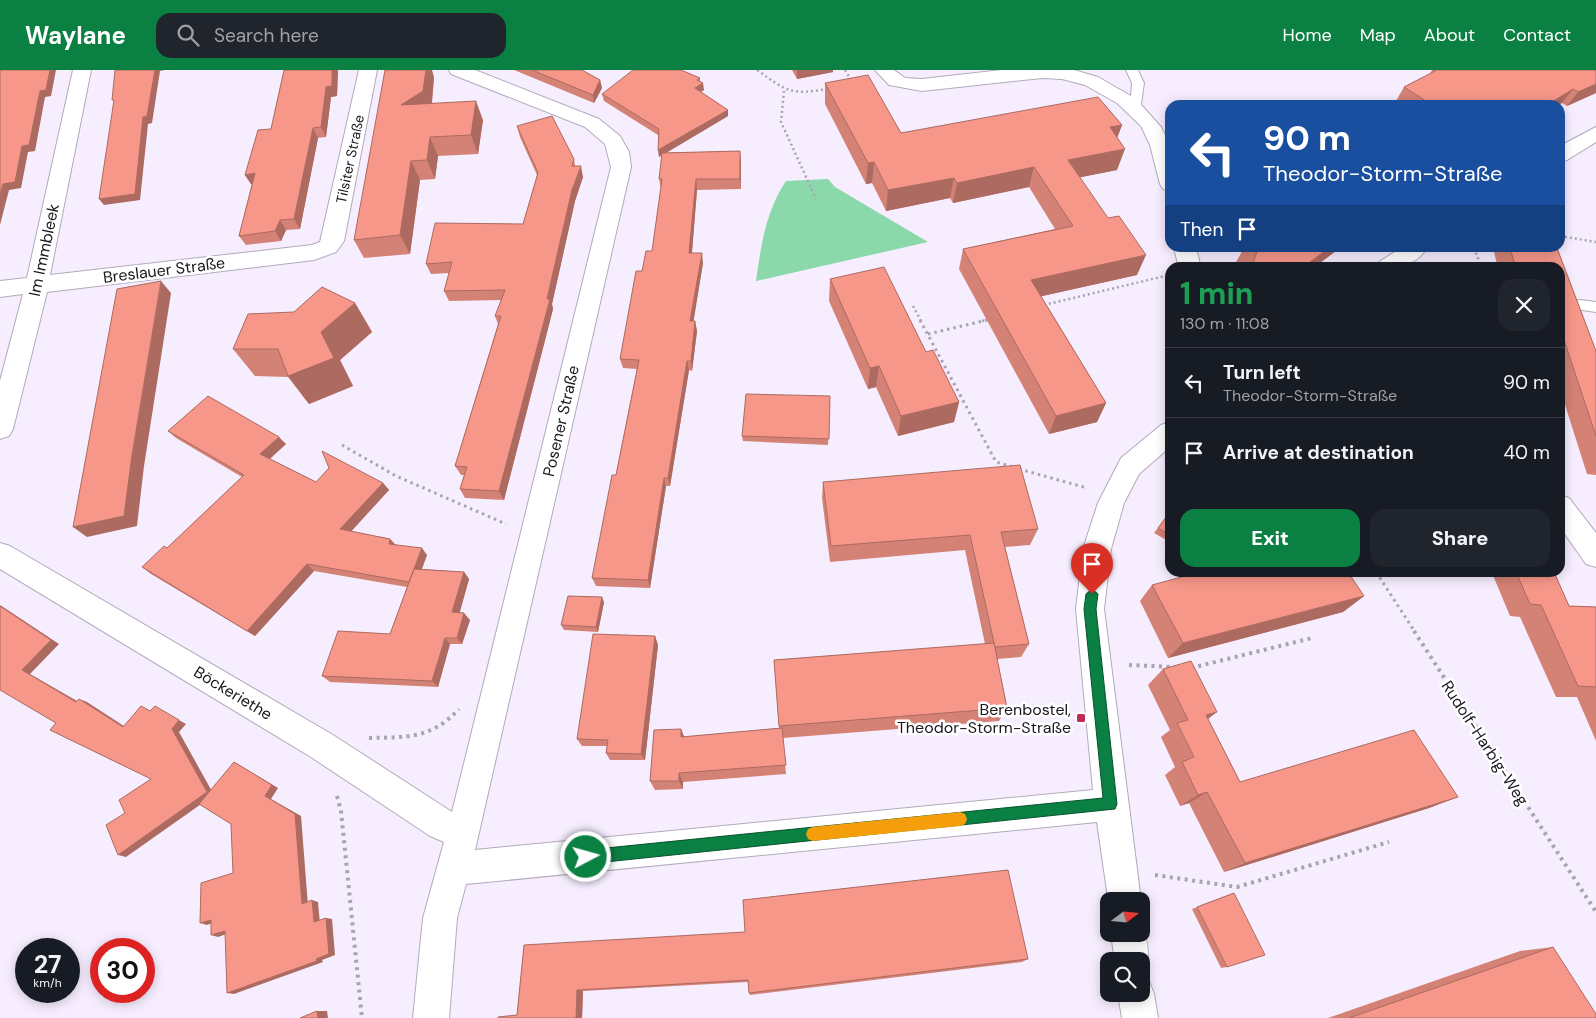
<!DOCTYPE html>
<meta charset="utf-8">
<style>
:root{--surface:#171b24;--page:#20242c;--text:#f1f3f6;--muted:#9ea1a6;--line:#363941;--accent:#0b8043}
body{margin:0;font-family:"DM Sans",sans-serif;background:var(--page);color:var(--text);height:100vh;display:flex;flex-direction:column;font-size:19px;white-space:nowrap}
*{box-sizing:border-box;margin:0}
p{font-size:16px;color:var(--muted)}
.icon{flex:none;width:28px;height:28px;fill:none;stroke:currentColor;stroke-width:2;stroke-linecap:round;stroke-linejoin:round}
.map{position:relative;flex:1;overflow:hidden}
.drawer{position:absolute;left:1165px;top:192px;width:400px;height:315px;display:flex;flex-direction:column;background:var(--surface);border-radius:15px;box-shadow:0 2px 12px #0003}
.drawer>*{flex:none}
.top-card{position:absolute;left:1165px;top:30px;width:400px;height:152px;border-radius:15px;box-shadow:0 2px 12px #0003;background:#1a4fa0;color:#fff;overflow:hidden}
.needle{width:32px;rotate:74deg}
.tools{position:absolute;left:1100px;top:822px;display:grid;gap:10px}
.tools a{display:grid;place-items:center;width:50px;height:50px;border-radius:10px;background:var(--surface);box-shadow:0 2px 12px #0003;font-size:25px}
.speed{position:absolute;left:15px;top:868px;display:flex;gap:10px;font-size:25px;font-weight:700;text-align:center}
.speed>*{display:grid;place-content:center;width:65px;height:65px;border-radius:50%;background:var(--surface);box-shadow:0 2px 12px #0003;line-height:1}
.speed small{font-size:12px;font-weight:400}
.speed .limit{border:8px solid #d22;background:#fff;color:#111}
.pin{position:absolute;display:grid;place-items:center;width:42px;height:42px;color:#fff;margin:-51px -21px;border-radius:50% 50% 50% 0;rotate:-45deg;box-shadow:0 0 5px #0007}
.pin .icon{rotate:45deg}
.me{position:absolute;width:55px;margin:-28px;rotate:84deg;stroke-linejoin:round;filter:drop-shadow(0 0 4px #0008)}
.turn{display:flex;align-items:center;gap:18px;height:105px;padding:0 15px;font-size:22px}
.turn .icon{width:65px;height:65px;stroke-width:2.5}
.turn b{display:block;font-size:35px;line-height:42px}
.then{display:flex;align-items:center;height:48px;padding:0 15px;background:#0003;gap:10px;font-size:19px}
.round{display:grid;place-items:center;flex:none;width:52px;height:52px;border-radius:15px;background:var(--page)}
.headline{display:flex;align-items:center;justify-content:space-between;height:85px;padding:0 15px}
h1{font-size:30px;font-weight:800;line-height:38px;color:#1e9e55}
.primary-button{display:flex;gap:10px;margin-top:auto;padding:10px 15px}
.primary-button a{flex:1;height:58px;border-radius:15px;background:var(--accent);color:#fff;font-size:20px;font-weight:800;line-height:58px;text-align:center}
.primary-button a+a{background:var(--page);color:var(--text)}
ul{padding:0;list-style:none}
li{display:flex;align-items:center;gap:15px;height:70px;padding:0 15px;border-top:1px solid var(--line)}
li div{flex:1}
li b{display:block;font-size:19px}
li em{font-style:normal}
header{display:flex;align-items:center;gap:30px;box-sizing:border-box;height:70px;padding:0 25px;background:var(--accent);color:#fff}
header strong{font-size:24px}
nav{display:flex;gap:28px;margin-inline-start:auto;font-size:18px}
.search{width:350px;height:45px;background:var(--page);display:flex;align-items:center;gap:12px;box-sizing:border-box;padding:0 18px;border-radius:15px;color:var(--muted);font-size:19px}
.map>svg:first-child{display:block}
.green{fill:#8bd8aa}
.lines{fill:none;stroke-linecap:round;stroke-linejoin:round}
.service-casing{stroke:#b2aabb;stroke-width:2}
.minor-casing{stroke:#b2aabb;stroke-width:2}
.path-far2{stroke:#a9a2b0;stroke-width:2.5;stroke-dasharray:2 3;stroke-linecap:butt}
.path-far1{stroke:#a9a2b0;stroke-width:3;stroke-dasharray:2.5 4;stroke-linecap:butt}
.path{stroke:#a9a2b0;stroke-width:4;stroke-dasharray:3 4.5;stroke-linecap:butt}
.service{fill:#fff;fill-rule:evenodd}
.minor{fill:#fff;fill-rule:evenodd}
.wall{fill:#d48276}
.shaded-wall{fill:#ac6a60}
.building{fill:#f69789;stroke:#ac6a60}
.route{fill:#0b8043;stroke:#07532c}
.slow{fill:#f59e0b}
.poi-dot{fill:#bd2d52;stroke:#fff;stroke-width:2}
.labels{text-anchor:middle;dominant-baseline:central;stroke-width:5;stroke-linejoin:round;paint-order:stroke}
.far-street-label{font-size:14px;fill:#1a171d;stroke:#fff}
.street-label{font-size:16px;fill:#1a171d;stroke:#fff}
.poi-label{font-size:16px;fill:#1a171d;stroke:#fff;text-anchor:end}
</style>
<header>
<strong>Waylane</strong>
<div class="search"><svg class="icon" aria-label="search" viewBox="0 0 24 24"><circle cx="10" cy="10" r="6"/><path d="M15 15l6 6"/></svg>Search here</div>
<nav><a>Home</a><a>Map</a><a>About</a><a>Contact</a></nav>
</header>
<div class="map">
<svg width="1596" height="948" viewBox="0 0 1596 948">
<rect width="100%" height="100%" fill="#f6edff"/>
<path class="green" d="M 828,109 L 835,117 L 928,172 L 756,211 C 761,175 766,141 786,111 Z"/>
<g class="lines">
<g class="service-casing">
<path id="service" d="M 1126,0 L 1138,0 L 1144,13 L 1140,41 L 1132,41 L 1130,38 L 1132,13 Z
M 1580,230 L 1596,232 L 1596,242 L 1575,239 L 1573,235 L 1575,231 Z"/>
</g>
<g class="minor-casing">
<path id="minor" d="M 73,0 L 91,0 L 50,205 L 312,175 L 320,172 L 359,0 L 377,0 L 344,171 L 336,182 L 314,190 L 47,222 L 13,359 L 9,366 L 0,369 L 0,311 L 23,224 L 0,227 L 0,211 L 27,208 Z
M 449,0 L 475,0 L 599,49 L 620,66 L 629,82 L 631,97 L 475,780 L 1093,720 L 1076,539 L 1083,479 L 1098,433 L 1121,388 L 1161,355 L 1170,352 L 1170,377 L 1139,404 L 1124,433 L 1111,479 L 1104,539 L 1141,831 L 1109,831 L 1109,835 L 1097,752 L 466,814 L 457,848 L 449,948 L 413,948 L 423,848 L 444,772 L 430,766 L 311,687 L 0,499 L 0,473 L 10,476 L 333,665 L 452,742 L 611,97 L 605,74 L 585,57 L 451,4 Z
M 875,0 L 894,0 L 905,8 L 922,9 L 1002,0 L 1074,0 L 1098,7 L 1136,29 L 1161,57 L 1170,75 L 1170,121 L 1163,119 L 1160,114 L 1150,75 L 1141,56 L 1117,33 L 1085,15 L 1062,9 L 1042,8 L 922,21 L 889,15 Z
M 1596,57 L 1596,72 L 1567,90 L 1560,92 L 1560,76 Z
M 1174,178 L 1196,178 L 1201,198 L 1179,198 Z
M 1401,178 L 1427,178 C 1415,197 1396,198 1376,198 L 1379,192 Z
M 1560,425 L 1569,428 L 1596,463 L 1596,497 L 1586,494 L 1560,457 Z
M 1141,854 C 1148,871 1151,887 1144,903 L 1141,905 L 1141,891 L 1115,891 L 1111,864 L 1141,864 Z
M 1141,908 L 1149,911 L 1154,924 L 1158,948 L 1122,948 L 1118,924 L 1141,924 Z"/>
</g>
<path class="path-far2" d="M 757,0 C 788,22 790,25 828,19
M 845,0 L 851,10
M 784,21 L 781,52 L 816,129
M 1560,166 L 1596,172
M 1474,178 L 1482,198
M 1044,235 L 1165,206
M 913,236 L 921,251
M 982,251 L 990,249"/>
<path class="path-far1" d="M 920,250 L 996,392 L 1013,397
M 928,264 L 987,250
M 342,375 L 396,406 L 506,454
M 1019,399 L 1087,418
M 1376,502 L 1415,562"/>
<path class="path" d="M 1414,561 L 1596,842
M 1129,595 L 1175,597
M 1191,598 L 1312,568
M 369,668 C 408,667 431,669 459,639
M 337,726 L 341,741 L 362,948
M 1155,805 L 1237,817 L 1389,772"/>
<use href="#service" class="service"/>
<use href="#minor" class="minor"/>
</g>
<path class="wall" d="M 284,0 L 338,0 L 337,26 L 331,27 L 326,67 L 318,68 L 300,159 L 286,160 L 281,171 L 246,175 L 239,166 L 252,114 L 251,114 L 245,105 L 271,59 Z
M 514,0 L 582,0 L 600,10 L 602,18 L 594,33 Z
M 792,0 L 833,0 L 833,2 L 797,9 Z
M 1432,0 L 1596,0 L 1596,23 L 1567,36 L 1562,33 L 1558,35 L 1403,35 L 1396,31 L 1404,17 L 1430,4 Z
M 434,7 L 432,33 L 483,50 L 478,84 L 438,86 L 435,109 L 420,110 L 410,184 L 364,188 L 354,170 Z
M 700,8 L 700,11 L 704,20 L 700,22 L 728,40 L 728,46 L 666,83 L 740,81 L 741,119 L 697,120 L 692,183 L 703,193 L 693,251 L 695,251 L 697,261 L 692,301 L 689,300 L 670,416 L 666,416 L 650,518 L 596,516 L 592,508 L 616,405 L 637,299 L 623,298 L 620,289 L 642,201 L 652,181 L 661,118 L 659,109 L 662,85 L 659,87 L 658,65 L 604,31 L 602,24 Z
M 825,13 L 901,63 L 1122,55 L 1117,68 L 1117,100 L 1080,107 L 1137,205 L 1041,226 L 1106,333 L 1097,352 L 1049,364 L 959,199 L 963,179 L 1055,159 L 1029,117 L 953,133 L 950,128 L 886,141 L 872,113 L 866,114 L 825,34 Z
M 517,56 L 574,89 L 575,96 L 583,107 L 575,131 L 552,234 L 553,239 L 504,430 L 465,428 L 460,419 L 464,405 L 461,405 L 455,396 L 498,254 L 495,246 L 501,230 L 449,231 L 444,221 L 449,203 L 431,204 L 426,194 L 523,154 L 537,105 L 520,67 Z
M 1244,178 L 1340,178 L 1313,198 L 1244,198 L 1236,192 Z
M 1493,178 L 1557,178 L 1596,281 L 1596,405 L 1587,404 L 1560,319 L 1560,198 L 1498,198 Z
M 830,209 L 926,282 L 959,332 L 954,352 L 898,366 L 876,317 L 868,319 L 829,231 Z
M 355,233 L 372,262 L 340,290 L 353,316 L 309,334 L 288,307 L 255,306 L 233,279 Z
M 830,326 L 828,375 L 743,371 L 742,366 Z
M 168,361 L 286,374 L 270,389 L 316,412 L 383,413 L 389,420 L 351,461 L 390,469 L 395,475 L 427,485 L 422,499 L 464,502 L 469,509 L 459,543 L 470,550 L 462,574 L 450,574 L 438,617 L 330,612 L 322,606 L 390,564 L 407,517 L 314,501 L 255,566 L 151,504 L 142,497 L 167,478 L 242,407 L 176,368 Z
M 823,412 L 1038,459 L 1030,475 L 1005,477 L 1029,574 L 1021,587 L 997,589 L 1007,638 L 999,651 L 783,668 L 786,704 L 683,712 L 683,719 L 655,720 L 650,711 L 681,659 L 684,667 L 779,658 L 774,590 L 985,574 L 965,480 L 830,492 L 822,428 Z
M 1170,442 L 1170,472 L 1154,463 Z
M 1484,502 L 1554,502 L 1569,536 L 1596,537 L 1596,671 L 1577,627 L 1556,627 L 1520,547 L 1510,546 L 1492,503 Z
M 1152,515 L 1364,526 L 1343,542 L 1168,588 L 1140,531 Z
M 604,532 L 598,562 L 564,560 L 561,555 Z
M 655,566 L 658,575 L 645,690 L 610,690 L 606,683 L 607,676 L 582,676 L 577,669 Z
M 1163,599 L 1208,649 L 1240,712 L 1458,727 L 1429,738 L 1224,802 L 1189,733 L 1180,736 L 1165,705 L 1175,697 L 1161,667 L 1170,660 L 1148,615 Z
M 1234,823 L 1227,897 L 1221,898 L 1192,839 Z
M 524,875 L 1028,889 L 1022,892 L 750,925 L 749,923 L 748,912 L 583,921 L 582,948 L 498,948 L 517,945 Z
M 1553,877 L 1596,948 L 1328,948 L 1520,881 Z"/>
<path class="shaded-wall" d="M 50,0 L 56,0 L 51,26 L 45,27 L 35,81 L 28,82 L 21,118 L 9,120 L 0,155 L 0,125 L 3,114 L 22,76 L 40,21 Z
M 155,0 L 165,0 L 160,1 L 152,53 L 148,54 L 140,130 L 104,135 L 99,129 L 143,47 Z
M 332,0 L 338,0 L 337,26 L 331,27 L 326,67 L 321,57 L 326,17 Z
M 426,0 L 432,0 L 434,7 L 431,41 L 401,35 Z
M 797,0 L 833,0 L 833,2 L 797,9 Z
M 600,10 L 602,18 L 594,33 L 593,25 Z
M 703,13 L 704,20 L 695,25 L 695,18 Z
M 1596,14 L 1596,23 L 1567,36 L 1578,22 Z
M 1573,19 L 1562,33 L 1558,35 L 1547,35 Z
M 476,31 L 483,50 L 478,84 L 471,65 Z
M 728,40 L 728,46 L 659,87 L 658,80 Z
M 1122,55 L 1114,76 L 1110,57 Z
M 313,58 L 318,68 L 300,159 L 294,149 Z
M 430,67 L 438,86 L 435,109 L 427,90 Z
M 1125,79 L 1117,100 L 1062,111 L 1068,90 Z
M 740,81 L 741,91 L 741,119 L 740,109 Z
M 411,91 L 420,110 L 410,184 L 400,165 Z
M 874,92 L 872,113 L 866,114 L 868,93 Z
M 581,96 L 583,107 L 575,131 L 552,234 L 553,239 L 504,430 L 499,421 L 547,229 L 572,120 Z
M 1034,97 L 1029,117 L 953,133 L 957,113 Z
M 255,103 L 261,113 L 251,114 L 245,105 Z
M 954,108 L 950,128 L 886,141 L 888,120 Z
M 696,109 L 697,120 L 691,193 L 689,183 Z
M 280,150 L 286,160 L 281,171 L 275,161 Z
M 1329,178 L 1340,178 L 1313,198 L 1302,198 Z
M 702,183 L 703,193 L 692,261 L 690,251 Z
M 1146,185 L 1137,205 L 1025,230 L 1031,210 Z
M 161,211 L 171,223 L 144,396 L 137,456 L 87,467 L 73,457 L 132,385 Z
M 355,233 L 372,262 L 340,290 L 353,316 L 309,334 L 288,306 L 321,262 Z
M 695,251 L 697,261 L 692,301 L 691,291 Z
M 687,291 L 689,300 L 670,416 L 668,408 Z
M 879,296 L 876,317 L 868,319 L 870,298 Z
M 959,332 L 954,352 L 898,366 L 901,346 Z
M 1106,333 L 1097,352 L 1049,364 L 1056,346 Z
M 279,367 L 286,374 L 267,391 L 260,384 Z
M 664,408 L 666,416 L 650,518 L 648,510 Z
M 383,413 L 389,420 L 347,466 L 340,459 Z
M 390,469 L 396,475 L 389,474 Z
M 422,478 L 427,485 L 414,519 L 409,512 Z
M 307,494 L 314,501 L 255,566 L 247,561 Z
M 464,502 L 469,509 L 458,549 L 452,542 Z
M 1364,526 L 1343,542 L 1168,588 L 1183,573 Z
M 602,527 L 604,532 L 598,562 L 596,557 Z
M 0,535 L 59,574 L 30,604 L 84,635 L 76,632 L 22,600 Z
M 464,543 L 470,550 L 462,574 L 457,568 Z
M 655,566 L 658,575 L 645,690 L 641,684 Z
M 445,568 L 450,574 L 438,617 L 432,611 Z
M 79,629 L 87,632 L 130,660 L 123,657 Z
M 161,640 L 186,654 L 179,662 L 214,725 L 126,787 L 118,785 L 207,722 Z
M 1217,642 L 1199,656 L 1206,645 Z
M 681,659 L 685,669 L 681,667 Z
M 234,692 L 278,718 L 271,729 L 301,746 L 308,836 L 302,834 Z
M 679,703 L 683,712 L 683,719 L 679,711 Z
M 1207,722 L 1189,733 L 1180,736 L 1198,725 Z
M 1458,727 L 1429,738 L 1224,802 L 1245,793 Z
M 312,830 L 318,832 L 320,854 L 314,852 Z
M 326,848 L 332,849 L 335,885 L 322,890 L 323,892 L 234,924 L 227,923 L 316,889 Z
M 211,850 L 218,851 L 207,855 L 200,853 Z
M 225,861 L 232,862 L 218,867 L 211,865 Z
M 577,920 L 583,921 L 582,948 L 576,948 Z
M 317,941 L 327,941 L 328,948 L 318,948 Z"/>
<path class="building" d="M 0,0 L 50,0 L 46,20 L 40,21 L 29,75 L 22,76 L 15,112 L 3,114 L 0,125 Z
M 115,0 L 155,0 L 147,46 L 143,47 L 135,124 L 99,129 L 114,30 L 112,30 Z
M 284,0 L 332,0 L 332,16 L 326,17 L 321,57 L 313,58 L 294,149 L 280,150 L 275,161 L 239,166 L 255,103 L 245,105 L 258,60 L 271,59 Z
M 385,0 L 426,0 L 423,21 L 401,35 L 476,31 L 471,65 L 430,67 L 427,90 L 411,91 L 400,165 L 354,170 Z
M 532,0 L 582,0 L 600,10 L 593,25 Z
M 633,0 L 681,0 L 700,8 L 697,10 L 703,13 L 695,18 L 728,40 L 658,80 L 659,59 L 602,24 Z
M 1437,0 L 1596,0 L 1596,14 L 1578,22 L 1573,19 L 1547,35 L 1432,35 L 1404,17 Z
M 868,5 L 901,63 L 1098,27 L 1122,55 L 1110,57 L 1125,79 L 1068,90 L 1108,148 L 1119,146 L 1146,185 L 1031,210 L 1106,333 L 1056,346 L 963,179 L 1073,156 L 1034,97 L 957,113 L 954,108 L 888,120 L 874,92 L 868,93 L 825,13 Z
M 552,46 L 574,89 L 572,96 L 581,96 L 572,120 L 547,229 L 550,229 L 499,421 L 460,419 L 467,397 L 455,396 L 501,246 L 495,246 L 505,220 L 444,221 L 452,192 L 426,194 L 435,153 L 523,154 L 538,103 L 517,56 Z
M 740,81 L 740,109 L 696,109 L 689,183 L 702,183 L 690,251 L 695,251 L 691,291 L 687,291 L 668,408 L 664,408 L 648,510 L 592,508 L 612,405 L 616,405 L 639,290 L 620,289 L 636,201 L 642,201 L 646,181 L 652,181 L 662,109 L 659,109 L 662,83 Z
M 1250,178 L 1329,178 L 1302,198 L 1281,198 L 1278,196 L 1278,198 L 1251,198 L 1257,182 Z
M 1510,178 L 1557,178 L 1596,281 L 1596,366 L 1563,267 L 1560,266 L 1560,198 L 1516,198 Z
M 884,197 L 926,282 L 933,280 L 959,332 L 901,346 L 879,296 L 870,298 L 830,209 Z
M 161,211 L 132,385 L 124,446 L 73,457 L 117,219 Z
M 322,217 L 355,233 L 321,262 L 334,288 L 288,306 L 278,279 L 233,279 L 248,244 L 294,242 Z
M 746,324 L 830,326 L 829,369 L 742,366 Z
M 208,326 L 279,367 L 260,384 L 316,412 L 329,398 L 322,381 L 383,413 L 340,459 L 390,469 L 389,474 L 422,478 L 409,512 L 307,494 L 247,561 L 142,497 L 164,476 L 167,478 L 244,405 L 168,361 Z
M 1020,395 L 1038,459 L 1001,462 L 1029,574 L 995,577 L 970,465 L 831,476 L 823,412 Z
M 1170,442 L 1170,465 L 1158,458 Z
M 414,499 L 464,502 L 452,542 L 464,543 L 457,568 L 445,568 L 432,611 L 322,606 L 338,561 L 390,564 Z
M 1200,502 L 1348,502 L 1364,526 L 1183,573 L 1152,515 Z
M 1516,502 L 1554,502 L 1569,536 L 1596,537 L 1596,617 L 1578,616 L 1541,535 L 1530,534 Z
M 568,526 L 602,527 L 596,557 L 561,555 Z
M 0,536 L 51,570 L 22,600 L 76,632 L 79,629 L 123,657 L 141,636 L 150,641 L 155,636 L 179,650 L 172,659 L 207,722 L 118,785 L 106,755 L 125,743 L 119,730 L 151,709 L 50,660 L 56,653 L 0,620 Z
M 593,564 L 655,566 L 641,684 L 606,683 L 608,670 L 577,669 Z
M 994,573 L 1007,638 L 779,656 L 774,590 Z
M 1191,591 L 1217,642 L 1206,645 L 1240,712 L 1414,660 L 1458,727 L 1245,793 L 1207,722 L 1198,725 L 1182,692 L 1194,687 L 1177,653 L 1188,650 L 1163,599 Z
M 782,658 L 786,695 L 679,703 L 679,711 L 650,711 L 654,660 L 681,659 L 681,667 Z
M 234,692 L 272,715 L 265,726 L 295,744 L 302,834 L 312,830 L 314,852 L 326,848 L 329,884 L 316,889 L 317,891 L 227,923 L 225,861 L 211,865 L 211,850 L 200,853 L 201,813 L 233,803 L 231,754 L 199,734 Z
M 1008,800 L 1028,889 L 749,923 L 748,910 L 577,920 L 576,948 L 498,948 L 498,947 L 517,945 L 524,875 L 745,862 L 743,830 Z
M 1234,823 L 1265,885 L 1227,897 L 1197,837 Z
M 1553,877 L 1596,944 L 1596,948 L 1349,948 Z
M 317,941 L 318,948 L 300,948 Z"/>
<path class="route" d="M 1092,519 L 1098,524 L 1096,539 L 1117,734 L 1115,739 L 586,794 L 581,792 L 579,787 L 581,782 L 586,780 L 1103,728 L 1084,539 L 1086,524 Z"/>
<path class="slow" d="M 960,742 L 965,744 L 967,749 L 965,754 L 960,756 L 813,771 L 808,769 L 806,764 L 808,759 L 813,757 Z"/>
<rect class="poi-dot" x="1076" y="643" width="10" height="10" rx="2.5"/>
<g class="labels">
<g class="far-street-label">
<text transform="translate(350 89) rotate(-78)">Tilsiter Straße</text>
</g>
<g class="street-label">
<text transform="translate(44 180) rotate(-78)">Im Immbleek</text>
<text transform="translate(164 200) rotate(-7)">Breslauer Straße</text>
<text transform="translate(561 351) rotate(-77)">Posener Straße</text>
<text transform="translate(233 623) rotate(31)">Böckeriethe</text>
<text transform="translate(1485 673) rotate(57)">Rudolf-Harbig-Weg</text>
</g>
<g class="poi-label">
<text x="1071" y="639">Berenbostel,<tspan x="1071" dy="18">Theodor-Storm-Straße</tspan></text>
</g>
</g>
</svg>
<div class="tools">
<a><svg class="needle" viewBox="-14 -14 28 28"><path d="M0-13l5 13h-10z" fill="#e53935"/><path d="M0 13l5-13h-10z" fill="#9ea1a6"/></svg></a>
<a><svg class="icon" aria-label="search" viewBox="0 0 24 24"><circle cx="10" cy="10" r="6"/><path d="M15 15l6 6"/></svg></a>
</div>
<div class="speed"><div>27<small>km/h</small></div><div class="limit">30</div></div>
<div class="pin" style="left:1092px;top:524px;background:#d93025"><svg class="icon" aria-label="arrive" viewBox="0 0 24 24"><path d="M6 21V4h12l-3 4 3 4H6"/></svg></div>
<svg class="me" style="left:586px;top:787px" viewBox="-20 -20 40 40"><circle r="17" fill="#0b8043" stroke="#fff" stroke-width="3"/><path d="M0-11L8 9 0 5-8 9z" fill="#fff"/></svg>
<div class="top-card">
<div class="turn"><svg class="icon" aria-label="left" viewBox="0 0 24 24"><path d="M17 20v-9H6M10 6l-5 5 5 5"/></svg><div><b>90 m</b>Theodor-Storm-Straße</div></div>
<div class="then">Then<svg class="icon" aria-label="arrive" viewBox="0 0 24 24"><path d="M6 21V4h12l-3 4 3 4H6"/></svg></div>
</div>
<section class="drawer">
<div class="headline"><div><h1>1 min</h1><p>130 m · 11:08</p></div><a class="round"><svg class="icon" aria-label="close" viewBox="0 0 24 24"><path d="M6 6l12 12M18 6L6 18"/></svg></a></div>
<ul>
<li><svg class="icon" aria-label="left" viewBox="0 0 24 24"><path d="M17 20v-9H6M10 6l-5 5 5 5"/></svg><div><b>Turn left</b><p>Theodor-Storm-Straße</p></div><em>90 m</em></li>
<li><svg class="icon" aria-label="arrive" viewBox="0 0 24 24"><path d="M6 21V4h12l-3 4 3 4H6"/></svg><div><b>Arrive at destination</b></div><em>40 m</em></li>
</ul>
<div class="primary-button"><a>Exit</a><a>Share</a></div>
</section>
</div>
